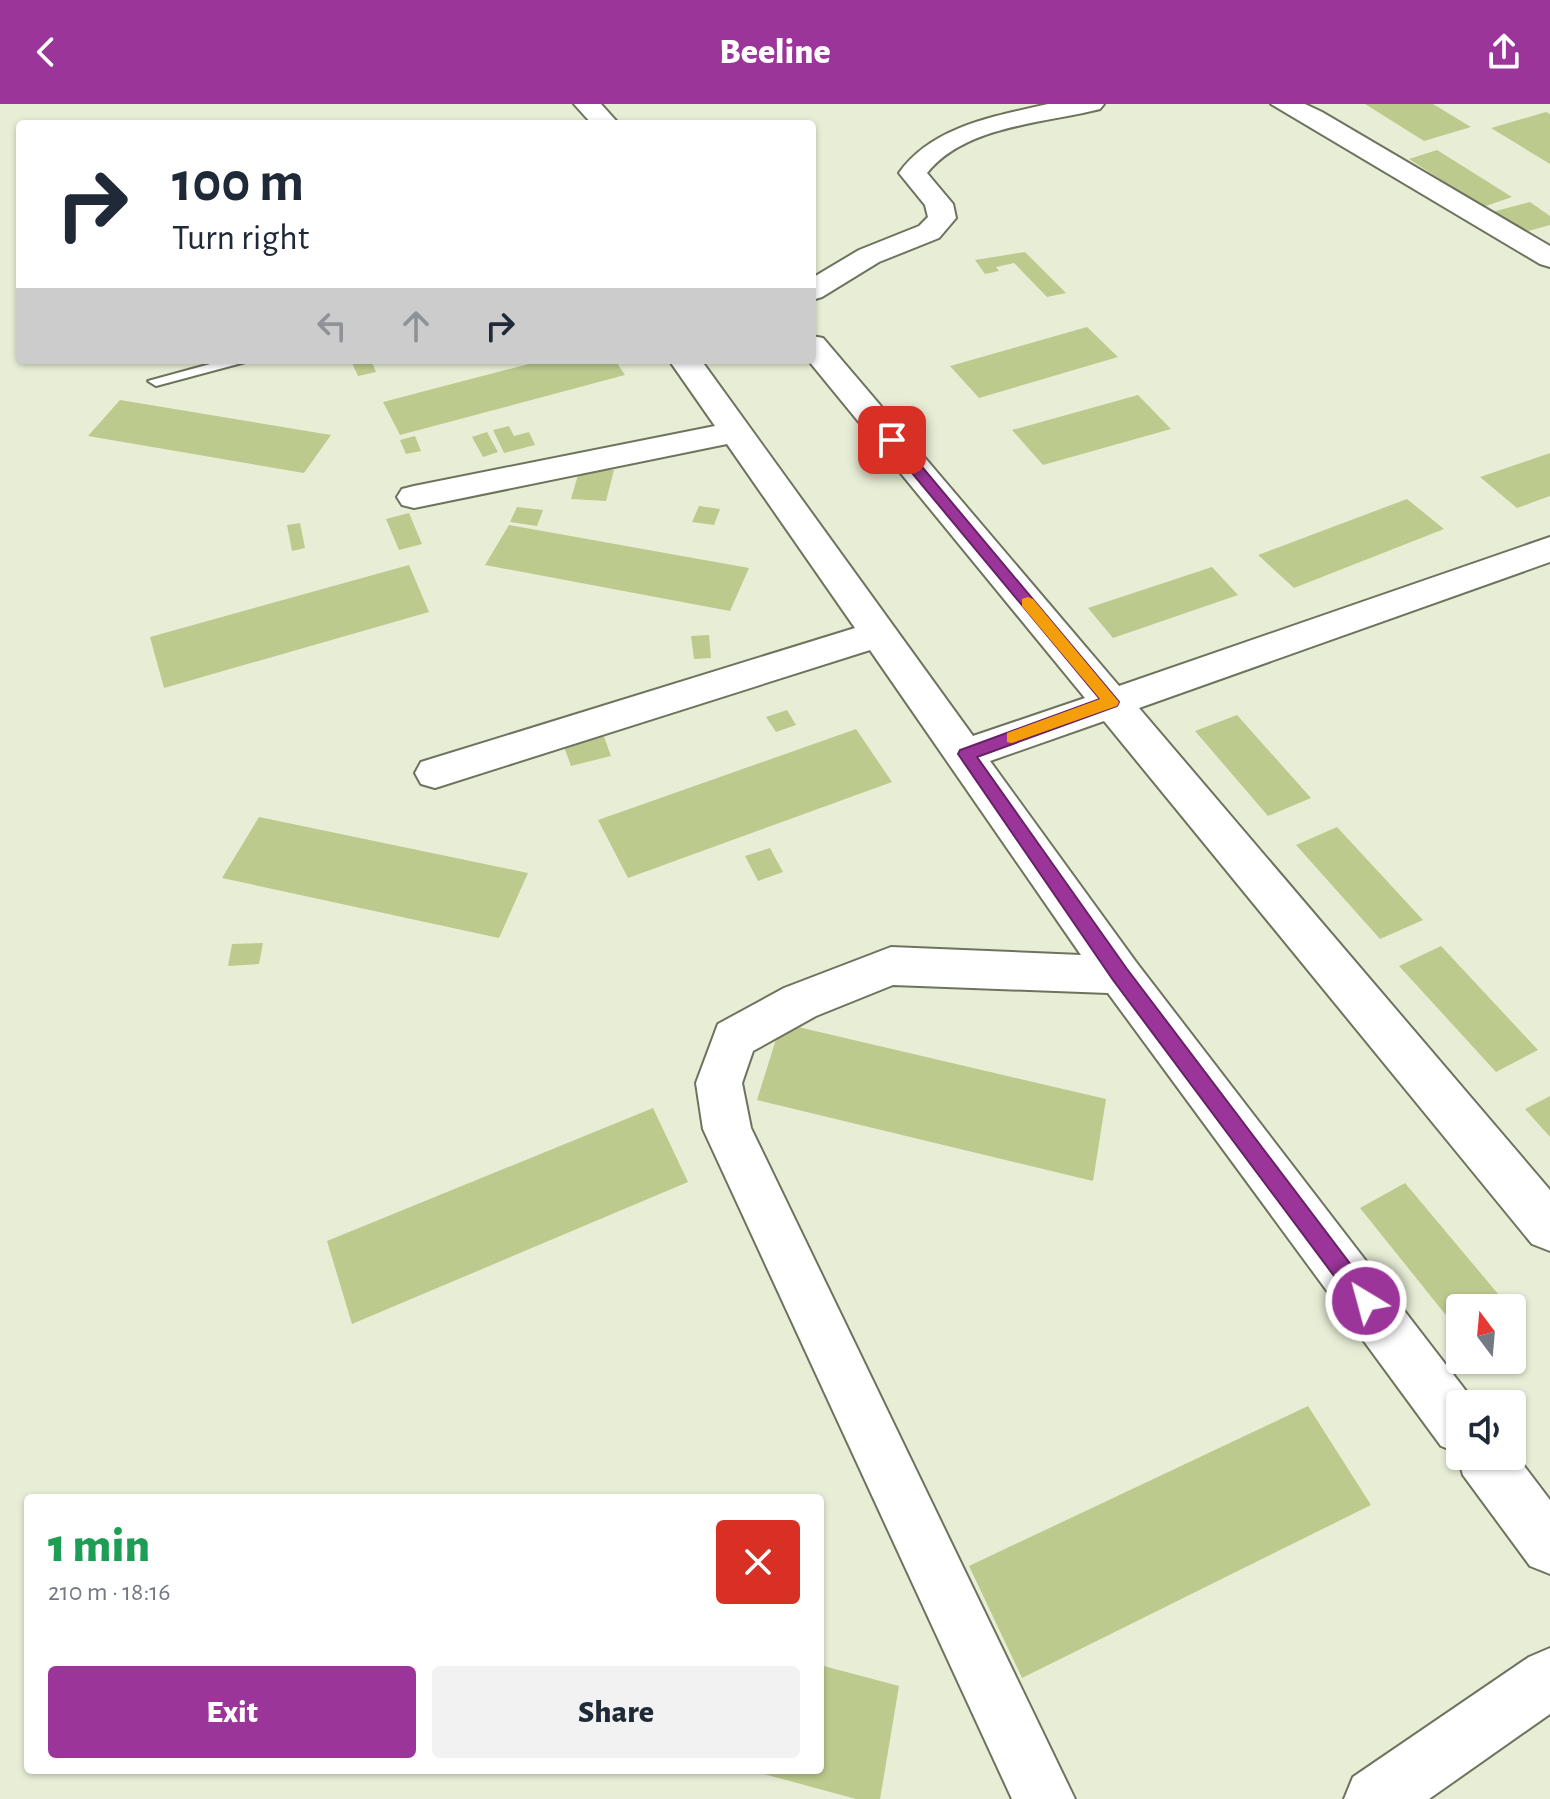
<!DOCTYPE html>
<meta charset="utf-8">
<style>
:root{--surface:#fff;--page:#f2f2f3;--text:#1f2937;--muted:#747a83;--accent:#9c359a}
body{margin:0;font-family:"Alegreya Sans",sans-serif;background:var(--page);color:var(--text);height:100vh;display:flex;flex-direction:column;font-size:30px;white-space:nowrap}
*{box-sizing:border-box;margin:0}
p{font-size:26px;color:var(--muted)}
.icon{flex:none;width:44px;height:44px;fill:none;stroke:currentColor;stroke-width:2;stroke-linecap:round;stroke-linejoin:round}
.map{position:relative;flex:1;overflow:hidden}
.panel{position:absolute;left:24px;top:1390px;width:800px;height:280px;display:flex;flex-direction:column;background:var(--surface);border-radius:8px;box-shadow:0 2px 6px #0004}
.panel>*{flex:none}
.guide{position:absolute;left:16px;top:16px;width:800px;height:244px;border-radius:8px;box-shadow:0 2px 6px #0004;background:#fff;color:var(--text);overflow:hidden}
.needle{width:52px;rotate:344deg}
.buttons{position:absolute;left:1446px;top:1190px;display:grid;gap:16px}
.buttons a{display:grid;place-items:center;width:80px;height:80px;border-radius:8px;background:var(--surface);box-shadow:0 2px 6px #0004;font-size:40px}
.pin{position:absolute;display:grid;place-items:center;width:68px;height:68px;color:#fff;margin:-34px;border-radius:16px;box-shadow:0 4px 12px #0006}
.me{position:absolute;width:88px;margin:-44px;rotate:323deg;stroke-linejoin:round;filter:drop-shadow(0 0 6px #0008)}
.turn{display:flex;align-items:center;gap:28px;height:168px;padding:0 24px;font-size:36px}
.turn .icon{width:104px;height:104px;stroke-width:2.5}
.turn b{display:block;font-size:56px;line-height:68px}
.lanes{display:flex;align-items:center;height:76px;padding:0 24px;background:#0003;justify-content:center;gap:40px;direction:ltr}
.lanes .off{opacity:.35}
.round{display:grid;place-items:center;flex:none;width:84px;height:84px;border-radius:8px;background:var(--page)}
.headline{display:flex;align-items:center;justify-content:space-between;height:136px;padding:0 24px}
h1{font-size:48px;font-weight:800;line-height:60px;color:#1e9e55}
.button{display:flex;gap:16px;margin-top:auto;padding:16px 24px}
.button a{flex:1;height:92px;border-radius:8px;background:var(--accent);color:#fff;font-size:32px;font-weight:800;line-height:92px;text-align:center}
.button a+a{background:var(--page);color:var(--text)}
header{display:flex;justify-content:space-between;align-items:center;height:104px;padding:0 24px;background:var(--accent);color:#fff;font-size:36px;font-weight:800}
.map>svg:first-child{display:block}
.building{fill:#bcca8e}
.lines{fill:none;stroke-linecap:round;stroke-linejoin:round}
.service-casing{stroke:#6d735d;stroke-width:4}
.minor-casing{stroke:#6d735d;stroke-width:4}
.service{fill:#fff;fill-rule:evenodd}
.minor{fill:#fff;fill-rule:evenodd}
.route{fill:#9c359a;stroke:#652264;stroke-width:2}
.slow{fill:#f59e0b}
</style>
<header><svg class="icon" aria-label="back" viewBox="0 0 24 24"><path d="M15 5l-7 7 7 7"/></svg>Beeline<svg class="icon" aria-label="share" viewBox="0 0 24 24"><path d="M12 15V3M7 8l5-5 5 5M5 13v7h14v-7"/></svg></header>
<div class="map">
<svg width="1550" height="1695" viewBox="0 0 1550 1695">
<rect width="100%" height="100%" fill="#e8eed6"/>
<path class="building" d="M 1365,0 L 1433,0 L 1471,23 L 1424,37 Z
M 1546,8 L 1550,10 L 1550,60 L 1491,24 Z
M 1437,46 L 1512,93 L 1483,103 L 1409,55 Z
M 1530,98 L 1550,112 L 1550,121 L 1521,129 L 1492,108 Z
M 1025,148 L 1066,189 L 1047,193 L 1014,159 L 996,163 L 999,167 L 985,170 L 975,156 Z
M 1087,223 L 1118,253 L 979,294 L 950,262 Z
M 371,256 L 376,268 L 358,272 L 352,259 Z
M 544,256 L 615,256 L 625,271 L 400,331 L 383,298 Z
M 1138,291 L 1171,325 L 1043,361 L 1012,326 Z
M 120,296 L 331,331 L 304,369 L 88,332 Z
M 509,322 L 514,332 L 529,328 L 535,341 L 504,349 L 493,326 Z
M 487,328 L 498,348 L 483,353 L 472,333 Z
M 415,332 L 421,347 L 406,350 L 400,336 Z
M 1550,349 L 1550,392 L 1517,404 L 1480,373 Z
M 580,364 L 614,366 L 606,397 L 571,395 Z
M 1407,395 L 1444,425 L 1294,484 L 1258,451 Z
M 699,402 L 720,405 L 714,421 L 692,418 Z
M 517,403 L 543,406 L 537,422 L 510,418 Z
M 409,409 L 422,440 L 399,446 L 386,415 Z
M 300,419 L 305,444 L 292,447 L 287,421 Z
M 509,421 L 749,464 L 730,507 L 485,461 Z
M 409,461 L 429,508 L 164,584 L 150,533 Z
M 1212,463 L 1238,491 L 1113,534 L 1088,504 Z
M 709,531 L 711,554 L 694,555 L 691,532 Z
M 787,606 L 796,621 L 776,628 L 766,613 Z
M 1237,611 L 1311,694 L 1268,712 L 1195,627 Z
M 856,625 L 892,678 L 628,774 L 598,716 Z
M 602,627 L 611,652 L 571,662 L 562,637 Z
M 259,713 L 528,769 L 499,834 L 222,774 Z
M 1337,723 L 1423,816 L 1380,835 L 1296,741 Z
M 770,744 L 783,768 L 758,777 L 745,752 Z
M 263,839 L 259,860 L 228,862 L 232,840 Z
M 1441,842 L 1538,946 L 1496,968 L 1399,862 Z
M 781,919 L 1106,995 L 1093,1077 L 757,996 Z
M 1550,992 L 1550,1033 L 1525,1005 Z
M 653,1004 L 688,1078 L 352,1220 L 327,1137 Z
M 1405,1079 L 1504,1197 L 1492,1204 L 1460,1204 L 1460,1223 L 1457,1225 L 1360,1104 Z
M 1308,1302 L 1371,1401 L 1022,1574 L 969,1462 Z
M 820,1561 L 899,1582 L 880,1695 L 856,1695 L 753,1667 L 820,1666 Z"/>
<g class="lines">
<g class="service-casing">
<path id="service" d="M 225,256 L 253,256 L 156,282 L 148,277 Z"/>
</g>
<g class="minor-casing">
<path id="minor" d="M 574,0 L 601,0 L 619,20 L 592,20 Z
M 1048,0 L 1104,0 L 1100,5 C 1046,19 965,21 927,69 L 953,100 L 956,114 L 939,134 L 879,158 L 822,193 L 812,196 L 812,174 L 859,146 L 919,122 L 928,113 L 925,101 L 899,69 C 932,22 996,12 1048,0 Z
M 1271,0 L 1305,0 L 1322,8 L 1550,142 L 1550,163 L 1540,160 Z
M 812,232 L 823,234 L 1119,582 L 1550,433 L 1550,458 L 1139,604 L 1550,1086 L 1550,1147 L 1532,1140 L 1104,617 L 990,657 L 1136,858 L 1476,1300 L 1460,1300 L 1460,1352 L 1512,1352 L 1512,1346 L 1550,1396 L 1550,1470 L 1530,1462 L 1463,1371 L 1456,1348 L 1441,1342 L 1108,889 L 893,881 L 816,912 L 753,947 L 742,979 L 751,1024 L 1075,1695 L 1012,1695 L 703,1025 L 696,979 L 718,920 L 784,884 L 891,843 L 1081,851 L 870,546 L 435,684 L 421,680 L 415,669 L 421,658 L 855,524 L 727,340 L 414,404 L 402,401 L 397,393 L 402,385 L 414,382 L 715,322 L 669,256 L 701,256 L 973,632 L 1085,594 L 808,256 L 812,256 Z
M 1550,1544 L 1550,1610 L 1429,1695 L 1344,1695 L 1353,1673 L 1529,1553 Z"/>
</g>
<use href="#service" class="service"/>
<use href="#minor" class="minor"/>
</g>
<path class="route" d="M 892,332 L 897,333 L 1119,598 L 1117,602 L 977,653 L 1127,865 L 1373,1190 L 1376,1197 L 1373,1204 L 1366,1207 L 1358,1204 L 1113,876 L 958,650 L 960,646 L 1100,595 L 887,339 L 887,333 Z"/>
<path class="slow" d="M 1028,493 L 1033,495 L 1119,598 L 1117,602 L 1012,639 L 1007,638 L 1007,629 L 1100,595 L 1022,502 L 1022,495 Z"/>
</svg>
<div class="buttons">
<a><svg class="needle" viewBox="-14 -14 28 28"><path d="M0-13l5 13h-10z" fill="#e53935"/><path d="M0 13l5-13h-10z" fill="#747a83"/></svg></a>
<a><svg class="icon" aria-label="sound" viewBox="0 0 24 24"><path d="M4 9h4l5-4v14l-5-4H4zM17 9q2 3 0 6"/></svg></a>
</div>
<div class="pin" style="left:892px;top:336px;background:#d93025"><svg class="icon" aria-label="arrive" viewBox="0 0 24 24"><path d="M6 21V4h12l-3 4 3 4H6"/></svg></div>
<svg class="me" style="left:1366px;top:1197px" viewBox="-20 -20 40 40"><circle r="17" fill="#9c359a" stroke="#fff" stroke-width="3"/><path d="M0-11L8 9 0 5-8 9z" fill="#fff"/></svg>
<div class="guide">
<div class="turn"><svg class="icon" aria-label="right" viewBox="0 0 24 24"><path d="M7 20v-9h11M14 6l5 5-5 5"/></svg><div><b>100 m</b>Turn right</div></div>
<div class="lanes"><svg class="icon off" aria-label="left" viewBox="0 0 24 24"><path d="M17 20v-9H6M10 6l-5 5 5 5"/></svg><svg class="icon off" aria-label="ahead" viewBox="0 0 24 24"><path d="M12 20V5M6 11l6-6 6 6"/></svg><svg class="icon" aria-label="right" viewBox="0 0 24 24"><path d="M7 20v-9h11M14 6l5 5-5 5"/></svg></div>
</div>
<section class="panel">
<div class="headline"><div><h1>1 min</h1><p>210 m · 18:16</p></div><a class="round" style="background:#d93025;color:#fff"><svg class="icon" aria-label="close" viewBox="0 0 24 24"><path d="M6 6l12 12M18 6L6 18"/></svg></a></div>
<div class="button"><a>Exit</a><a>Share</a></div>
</section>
</div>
